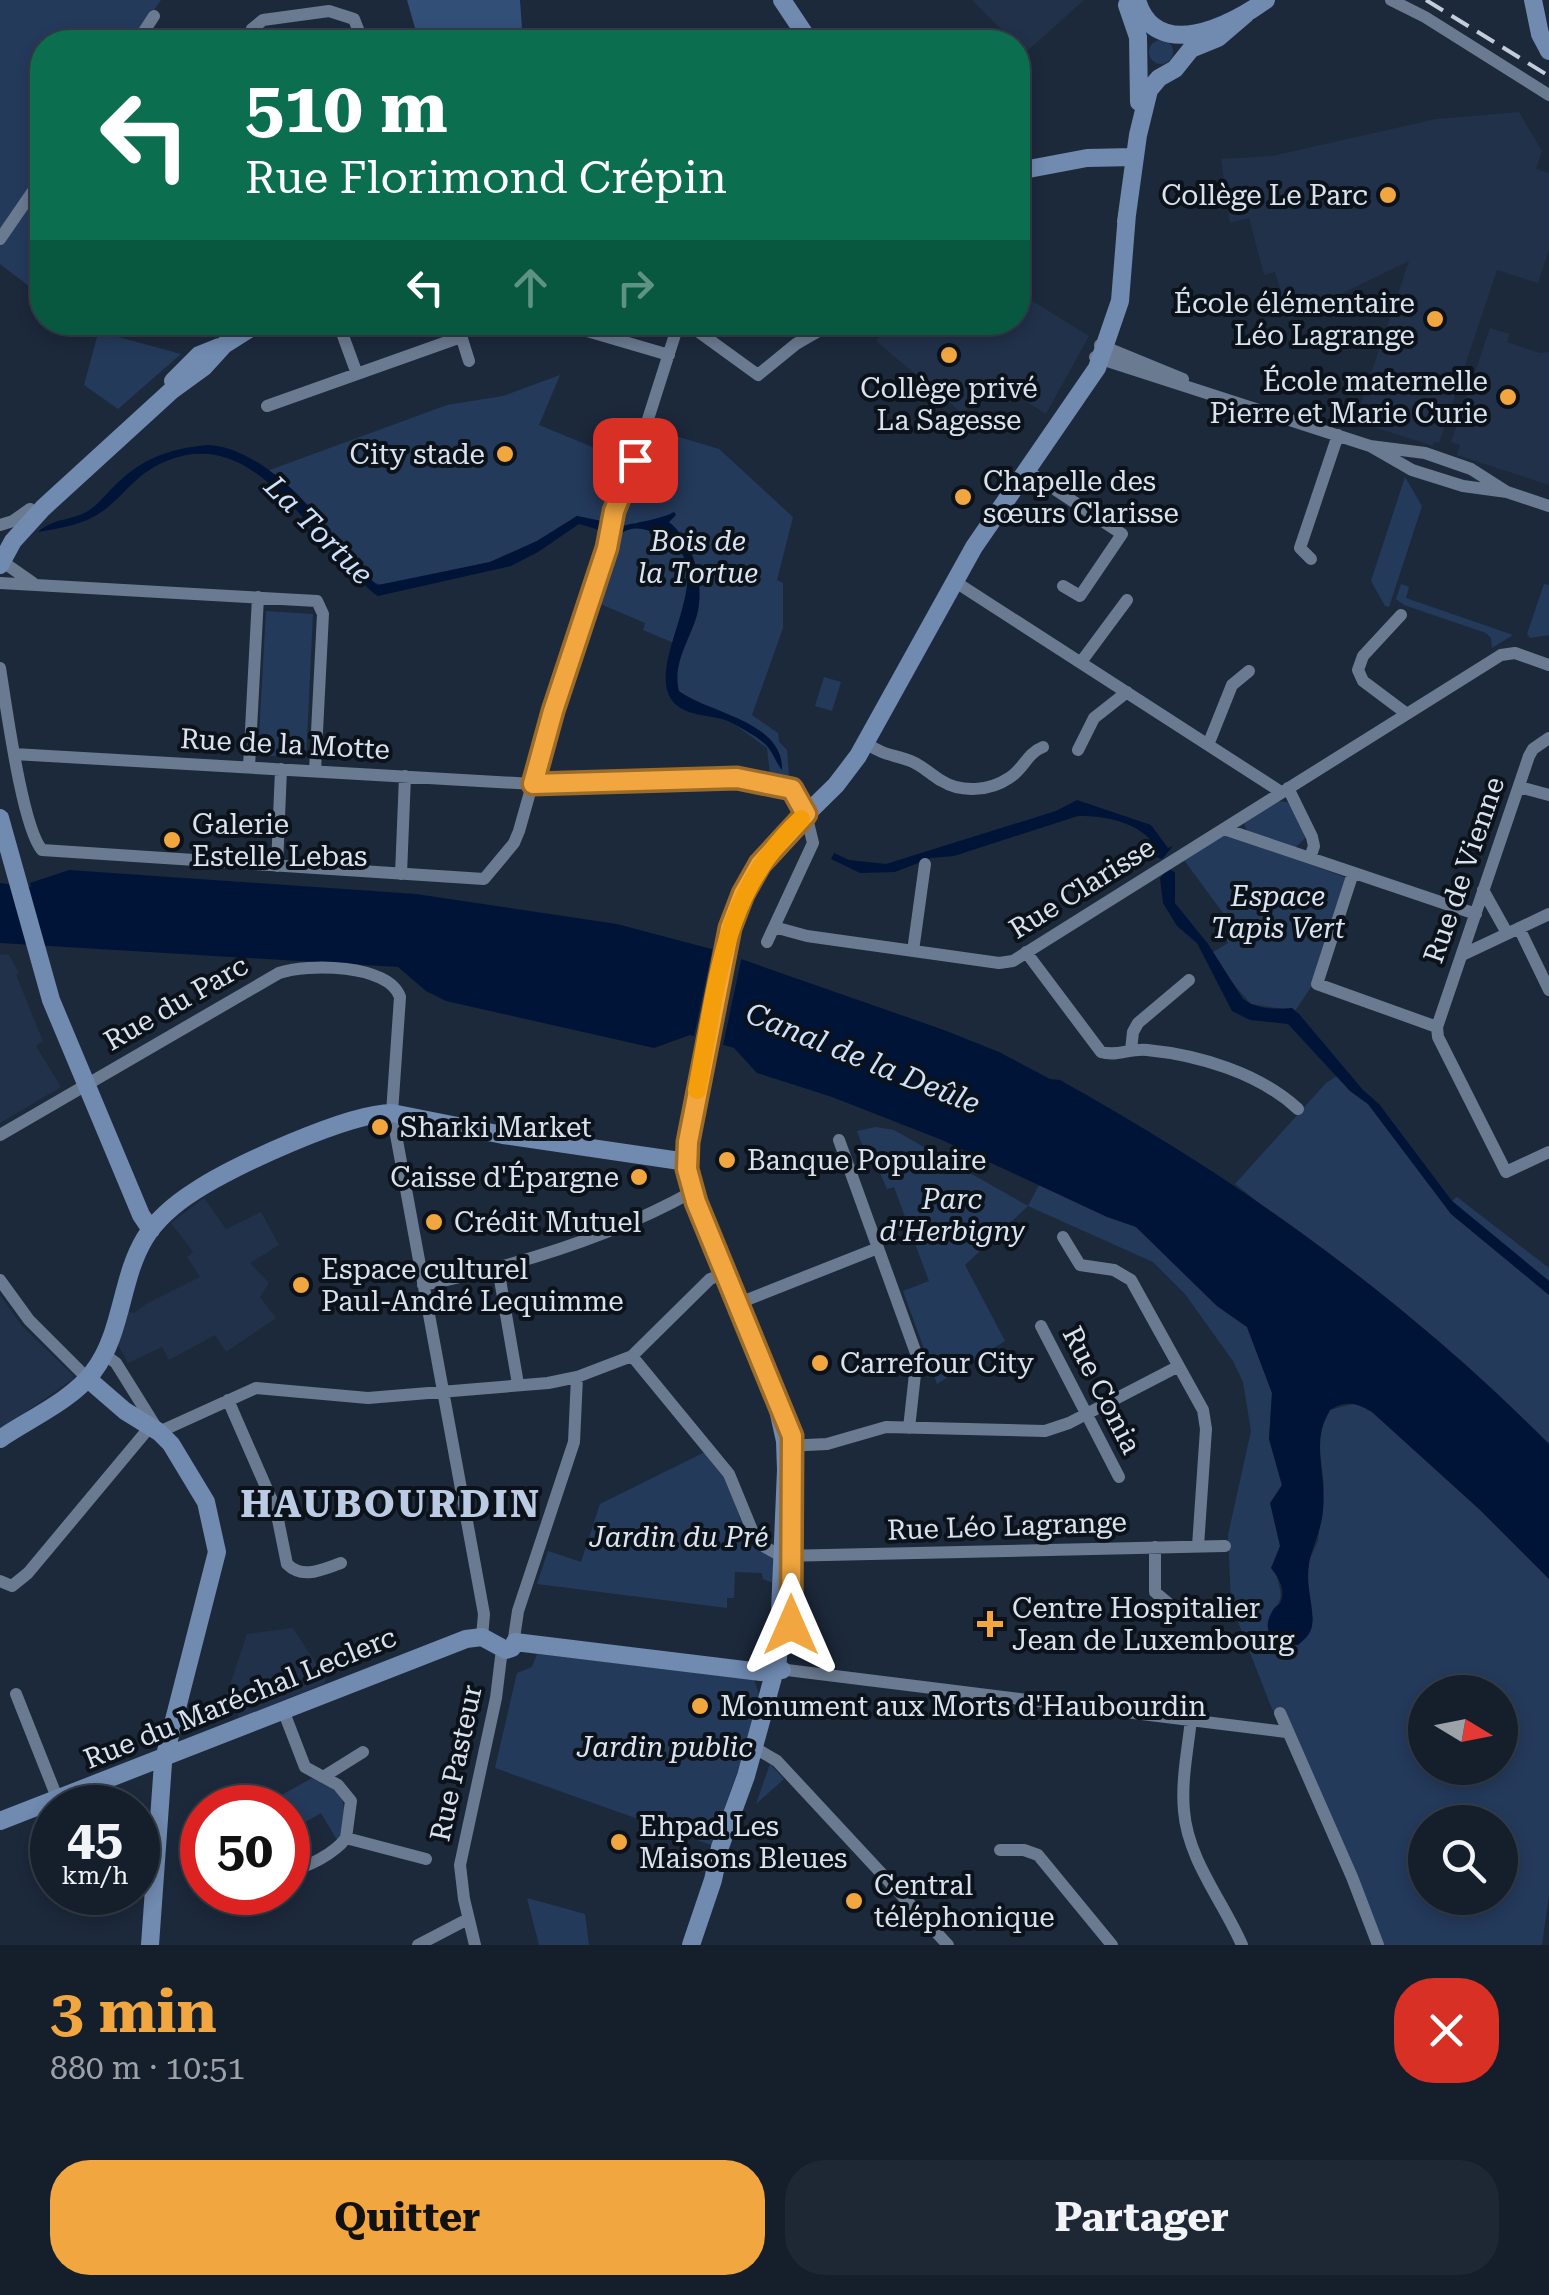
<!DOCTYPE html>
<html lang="fr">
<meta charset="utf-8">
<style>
:root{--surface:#151f2c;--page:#1e2734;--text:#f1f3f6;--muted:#9da2a9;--line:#343d48;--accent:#f1a63f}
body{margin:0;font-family:"Roboto Serif",serif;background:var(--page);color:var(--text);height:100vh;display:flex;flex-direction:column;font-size:38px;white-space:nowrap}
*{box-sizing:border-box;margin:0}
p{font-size:32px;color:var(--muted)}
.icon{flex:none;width:55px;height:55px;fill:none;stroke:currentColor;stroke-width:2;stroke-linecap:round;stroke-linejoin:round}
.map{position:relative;height:1945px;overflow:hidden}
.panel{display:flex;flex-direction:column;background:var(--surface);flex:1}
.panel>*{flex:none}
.banner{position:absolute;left:30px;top:30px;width:1000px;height:305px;border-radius:40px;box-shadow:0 5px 15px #0003,0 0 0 2px var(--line);background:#0b6e4f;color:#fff;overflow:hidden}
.needle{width:65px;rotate:100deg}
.tools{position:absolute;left:1408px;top:1675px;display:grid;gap:20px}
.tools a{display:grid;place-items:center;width:110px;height:110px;border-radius:50%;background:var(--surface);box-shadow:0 5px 15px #0003,0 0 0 2px var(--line);font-size:50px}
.speed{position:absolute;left:30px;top:1785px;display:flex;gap:20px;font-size:50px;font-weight:700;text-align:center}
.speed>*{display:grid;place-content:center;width:130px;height:130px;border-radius:50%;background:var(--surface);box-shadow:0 5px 15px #0003,0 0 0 2px var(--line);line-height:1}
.speed small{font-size:25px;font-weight:400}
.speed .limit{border:15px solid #d22;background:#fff;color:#111}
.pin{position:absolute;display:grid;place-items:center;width:85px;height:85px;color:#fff;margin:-42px;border-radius:20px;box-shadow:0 5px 15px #0006}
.me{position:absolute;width:110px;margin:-55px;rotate:0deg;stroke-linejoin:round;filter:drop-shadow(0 0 8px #0008)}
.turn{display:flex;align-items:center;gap:35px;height:210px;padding:0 50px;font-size:45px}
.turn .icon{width:130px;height:130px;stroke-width:2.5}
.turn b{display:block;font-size:70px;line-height:85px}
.lanes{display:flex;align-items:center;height:95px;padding:0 50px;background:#0003;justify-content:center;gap:50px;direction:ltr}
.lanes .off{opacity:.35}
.round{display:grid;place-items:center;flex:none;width:105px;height:105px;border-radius:40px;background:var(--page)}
.overview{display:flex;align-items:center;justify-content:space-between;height:170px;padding:0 50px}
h1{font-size:60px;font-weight:700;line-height:75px;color:var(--accent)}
.action{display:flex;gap:20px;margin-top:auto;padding:20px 50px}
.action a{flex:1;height:115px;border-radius:40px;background:var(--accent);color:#111;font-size:40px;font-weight:700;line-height:115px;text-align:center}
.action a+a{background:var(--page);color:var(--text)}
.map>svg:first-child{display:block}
.built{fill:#213149}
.green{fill:#243a5b;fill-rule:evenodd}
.forest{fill:#324f78}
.water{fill:#001438}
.pier{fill:#1c293b}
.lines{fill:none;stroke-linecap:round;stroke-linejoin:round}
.street{stroke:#6a7a90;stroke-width:12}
.secondary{stroke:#708ab0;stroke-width:18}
.rail{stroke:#c3cdd9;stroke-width:4;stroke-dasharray:20 10;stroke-linecap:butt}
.route-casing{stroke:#9d6c29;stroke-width:25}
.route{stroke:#f1a63f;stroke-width:18}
.slow{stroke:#f59e0b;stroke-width:18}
.poi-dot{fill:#f1a63f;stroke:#0c121a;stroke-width:4}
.labels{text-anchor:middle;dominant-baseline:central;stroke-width:8;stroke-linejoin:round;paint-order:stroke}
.poi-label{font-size:28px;fill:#d9e2ee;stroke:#0c121a;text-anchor:start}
.park-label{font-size:28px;font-style:italic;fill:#dbe4f2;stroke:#0c121a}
.street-label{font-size:28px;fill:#d9e2ee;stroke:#0c121a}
.water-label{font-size:30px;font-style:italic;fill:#cee1fc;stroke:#0c121a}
.district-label{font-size:38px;font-weight:bold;letter-spacing:2.5px;fill:#bacbe3;stroke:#0c121a}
</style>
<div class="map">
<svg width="1549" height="1945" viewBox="0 0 1549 1945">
<rect width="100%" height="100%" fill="#1c293b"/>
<path class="built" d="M 972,0 L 1084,0 L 1025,53 Z
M 1519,112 L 1542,151 L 1536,169 L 1549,173 L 1549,250 L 1538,283 L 1497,270 L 1439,443 L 1434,442 L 1433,446 L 1355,421 L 1409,261 L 1289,319 L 1275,272 L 1264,275 L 1249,218 L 1230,223 L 1221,159 L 1272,156 L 1436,119 Z
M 1018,292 L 1089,336 L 1046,414 L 1001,386 L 987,387 L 963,414 L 876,341 L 889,323 L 1018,322 Z
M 1490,328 L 1510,334 L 1507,342 L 1540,353 L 1549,352 L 1549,485 L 1457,455 L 1460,445 L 1451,442 Z
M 0,954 L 9,955 L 19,973 L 16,975 L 43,1041 L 36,1046 L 61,1087 L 0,1123 Z
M 204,1198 L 226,1229 L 261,1212 L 279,1245 L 250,1263 L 269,1283 L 260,1297 L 276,1318 L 226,1352 L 215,1335 L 169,1360 L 162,1347 L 128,1363 L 117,1343 L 127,1311 L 134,1313 L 146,1304 L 200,1277 L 187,1257 L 193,1252 L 171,1223 Z
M 0,1295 L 22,1326 L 73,1375 L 73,1379 L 0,1430 Z
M 293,1628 L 326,1679 L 324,1684 L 239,1718 L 231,1700 L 224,1702 L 247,1634 Z"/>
<path class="green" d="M 0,0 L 161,0 L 132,42 L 42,42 L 42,296 L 0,264 Z
M1149 52a12 12 0 1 1 24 0a12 12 0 1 1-24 0Z
M 79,323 L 101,323 L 100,332 L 181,354 L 118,409 L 84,385 L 97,337 Z
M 560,375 L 539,425 L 624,460 L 606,522 L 577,516 L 537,541 L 490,562 L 383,585 L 375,583 L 336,542 L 316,515 L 267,471 L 447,405 L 503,396 Z
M 652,429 L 719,449 L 793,517 L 777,580 L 783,583 L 783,628 L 752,715 L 778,733 L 779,742 L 787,750 L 789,777 L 770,774 L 767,748 L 730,721 L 679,707 L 671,698 L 666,680 L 674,643 L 643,630 L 645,623 L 598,603 Z
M 1405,477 L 1422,506 L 1389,607 L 1385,606 L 1371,581 Z
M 1401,584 L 1409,587 L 1406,598 L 1513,635 L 1492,648 L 1491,638 L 1486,633 L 1404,605 L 1396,599 Z
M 1544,584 L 1549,585 L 1549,635 L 1530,638 L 1527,634 Z
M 266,611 L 313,614 L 306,758 L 258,755 Z
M 824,677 L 841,682 L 832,711 L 815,706 Z
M 1276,801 L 1287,802 C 1296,810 1304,826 1305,838 L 1294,849 L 1248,833 L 1244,823 Z
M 1224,833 L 1347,878 L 1313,984 L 1295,1011 L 1251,1004 L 1229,979 L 1213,952 L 1228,943 L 1215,921 L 1223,913 L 1184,860 Z
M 1337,1076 L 1350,1091 L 1368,1104 L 1451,1214 L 1549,1295 L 1549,1444 L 1463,1362 L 1235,1184 L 1326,1083 Z
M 876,1127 L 894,1130 L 1028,1206 L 1039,1185 L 1136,1227 L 1217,1306 L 1247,1327 L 1272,1393 L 1269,1439 L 1282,1486 C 1265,1505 1278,1524 1280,1546 C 1280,1556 1275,1567 1277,1577 C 1281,1594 1284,1598 1272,1612 L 1313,1620 L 1307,1595 L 1309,1561 L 1318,1541 L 1324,1485 L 1318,1436 L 1330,1410 L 1356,1403 L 1372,1412 L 1479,1509 L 1549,1579 L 1549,1895 L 1542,1945 L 1381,1945 L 1293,1731 L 1272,1709 L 1231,1604 L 1228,1535 L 1251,1431 L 1243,1382 L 1233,1361 L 1185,1294 L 1153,1262 L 1028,1206 L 965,1265 L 1005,1341 L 937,1384 L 903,1291 L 929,1281 L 894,1187 L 887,1189 L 879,1171 L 869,1163 L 857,1131 ZM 1425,1692 L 1500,1692 L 1500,1768 L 1425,1768 ZM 1425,1822 L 1500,1822 L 1500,1898 L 1425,1898 Z
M 1457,1197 L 1549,1268 L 1549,1281 L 1452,1201 Z
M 705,1452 L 726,1478 L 744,1530 L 774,1560 L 773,1583 L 763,1579 L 762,1573 L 735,1572 L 734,1598 L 727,1598 L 727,1608 L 537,1584 L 548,1551 L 581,1562 L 600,1504 Z
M 537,1654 L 754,1679 L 759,1695 L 745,1751 L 711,1845 L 495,1768 L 517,1673 L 532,1667 Z
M 770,1764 L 784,1779 L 756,1804 Z
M 312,1778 C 346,1793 347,1799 342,1836 L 337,1840 L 321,1813 L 288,1832 L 288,1808 L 274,1807 L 271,1801 Z
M 527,1898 L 585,1914 L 589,1945 L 539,1945 Z"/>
<path class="forest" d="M 407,0 L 520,0 L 523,42 L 419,42 Z"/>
<path class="water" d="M 208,445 C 248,447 291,484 316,515 C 335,539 352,568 378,585 L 490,562 L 537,541 L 577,516 L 606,522 L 603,531 L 579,524 L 538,552 L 511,566 L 378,596 C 369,591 364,583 356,576 C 305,529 253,428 169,460 C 137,472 128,492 103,511 C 83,525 61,528 38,532 C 53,518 71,521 88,511 C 102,502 109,489 122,479 C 147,456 175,448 208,445 Z
M 674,512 L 676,515 L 669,522 C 694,542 705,584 697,615 C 690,640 672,663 679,691 C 708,713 784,721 782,770 C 776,763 773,752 766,745 C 758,737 744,730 734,724 C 716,713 684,719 671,699 C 644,657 732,560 655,533 C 642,528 632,526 620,534 L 622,526 C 635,523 665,518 674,512 Z
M 1077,800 L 1151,825 L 1168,848 L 1173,846 L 1162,859 L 1156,857 L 1159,854 C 1147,823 1108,816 1078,816 L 954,856 L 931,858 L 895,872 L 860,873 L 831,859 L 834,853 L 849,860 L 886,864 L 1056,811 Z
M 1168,869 L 1175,872 L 1175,903 L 1208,944 L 1243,999 C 1258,1010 1274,1009 1292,1008 L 1299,1014 L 1363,1090 L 1379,1104 L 1452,1201 L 1549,1281 L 1549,1295 L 1451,1214 L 1368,1104 L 1350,1091 L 1288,1024 L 1250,1020 L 1232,1011 L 1197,943 L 1177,926 L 1163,903 L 1160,878 Z
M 69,870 L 416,894 L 617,924 L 715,950 L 944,1030 L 999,1052 L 1050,1079 L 1060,1080 C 1240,1180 1404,1298 1549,1444 L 1549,1579 L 1479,1509 L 1372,1412 C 1357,1403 1346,1400 1330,1410 C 1310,1442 1327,1475 1323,1510 C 1322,1529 1312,1546 1309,1564 C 1305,1585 1315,1610 1312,1626 C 1310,1635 1305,1639 1298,1645 C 1277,1644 1258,1634 1273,1610 C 1278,1603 1280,1607 1282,1597 C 1284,1586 1277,1576 1271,1568 L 1280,1546 L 1270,1503 L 1282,1485 L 1269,1439 L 1272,1393 L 1247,1327 L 1217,1306 L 1136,1227 L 1107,1217 L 942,1140 L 832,1097 L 757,1073 L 734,1048 L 690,1035 L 654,1048 L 446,1001 L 426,991 L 398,967 L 0,943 L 0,883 L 31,887 L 30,883 Z"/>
<path class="pier" d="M 713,946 L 742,956 L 722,1050 L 693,1041 Z"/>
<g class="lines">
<path class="street" d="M 1391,0 L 1425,17 L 1549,95
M 137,42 L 154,16
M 247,42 L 252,29 L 263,20 L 329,11 L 354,19 L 363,42
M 0,239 L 42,178
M 338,322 L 357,374
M 685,322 L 758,375 L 796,344 L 834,322
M 458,326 L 469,361
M 570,326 L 669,355
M 1100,345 L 1183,379
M 1095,357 L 1370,446 L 1425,453 L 1471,469 L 1507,492
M 267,406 L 461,337
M 1372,447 L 1412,470 L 1463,486 L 1507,492 L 1549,506
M 1026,470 L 1122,534 L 1080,596 L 1063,586
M 0,525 L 13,521 L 30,509
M 1311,559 L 1300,548 L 1338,435
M 0,560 L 33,583
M 954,581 L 1281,792
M 0,583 L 317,601 L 323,614 L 315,771
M 1401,615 L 1363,656 L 1358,670 L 1363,681 L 1407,714
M 1081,662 L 1127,600
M 0,668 C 6,704 22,827 42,850 L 484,879 L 514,843 L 519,831 L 553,711 L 607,548 L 615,511 L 635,460 L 679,322
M 866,743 C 883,755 890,754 908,760 C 921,764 931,775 942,781 C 961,793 990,791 1009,778 C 1023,770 1027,753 1043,747
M 1208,745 L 1232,685 L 1249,671
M 1078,750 L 1094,718 L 1127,692
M 14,754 L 533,784 L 744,778 L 792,789 L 806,814 L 813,843 L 767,942
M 249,767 L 258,597
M 1519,787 L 1549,795
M 1288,788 L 1312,837 L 1314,846 L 1310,858
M 1224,829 L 1476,914
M 277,866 L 281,769
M 1353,873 L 1317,984 L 1437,1027 L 1438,1037 L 1506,1172 L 1549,1152
M 401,874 L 405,776
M 1483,890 L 1507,933
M 774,927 L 807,936 L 999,963 L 1013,961 L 1501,655 L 1515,653 L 1549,665
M 1519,928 L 1549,990
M 913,951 L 925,864
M 1026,952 L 1101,1052 C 1117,1057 1130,1048 1147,1050 C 1199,1055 1259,1073 1298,1109
M 1462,955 L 1549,914
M 1437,1027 L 1529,756 L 1533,749 L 1549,738
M 1131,1050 L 1133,1032 L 1138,1023 L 1189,980
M 0,1135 L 279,973 C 307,963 389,964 400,997 L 392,1113 L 484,1614 L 482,1637
M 839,1140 L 917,1356 L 909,1428
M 1063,1237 L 1080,1265 L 1114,1270 L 1131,1280 L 1203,1410 L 1206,1429 L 1198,1546
M 498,1268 L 518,1384
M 0,1280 L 29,1320 L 88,1379
M 423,1285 C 516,1266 609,1238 692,1192
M 739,1303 L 878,1248
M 1041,1326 L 1119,1477
M 104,1354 L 116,1363 L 159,1432 L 256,1388 L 368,1398 L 548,1383 L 577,1377 L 632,1356 L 710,1279 L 726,1273
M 632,1356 L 729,1474 L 754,1535 L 765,1547 L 781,1556 L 1225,1546
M 228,1400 L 276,1510 L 287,1564 C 303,1580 323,1569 341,1563
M 785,1446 L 827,1444 L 886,1427 L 1045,1431 L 1069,1423 L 1177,1367
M 1155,1547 L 1155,1592 L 1175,1609
M 0,1581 L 12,1586 L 28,1573 L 149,1428
M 514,1638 L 518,1611 L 574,1442 L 577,1377
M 787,1670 L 1286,1732
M 16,1694 L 58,1800
M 283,1710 L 305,1767 L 338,1785 L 351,1801 L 346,1838
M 1280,1713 L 1352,1877 L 1378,1945
M 1191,1719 C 1188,1749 1181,1781 1184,1811 C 1188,1860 1223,1901 1242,1945
M 755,1748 L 777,1761 L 948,1945
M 323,1777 L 363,1752
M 1000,1850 L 1024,1850 L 1038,1855 L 1112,1945
M 288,1870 C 306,1869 335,1853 346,1838 L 426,1859
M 262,1893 L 262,1892
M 418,1945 L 468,1919
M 475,1945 L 464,1899 L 460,1865 L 496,1698 L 502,1649"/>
<path class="secondary" d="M 782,0 L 810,42
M 1137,0 C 1155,64 1232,25 1266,0
M 1533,0 L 1540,34 L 1549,51
M 1127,5 L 1138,37 L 1139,102
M 1018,171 L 1087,158 L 1135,157
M 1126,222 L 1138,135 L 1149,90 L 1159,78 L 1175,69 L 1191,49 L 1218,38 L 1246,14
M 173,381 L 199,355 L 219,347
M 0,565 L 13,541 L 43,508 L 171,391 L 204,367 L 224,345 L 260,322
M 0,818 L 51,1000 L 141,1215 L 151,1230
M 88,1379 L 125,1411 L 159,1432 L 171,1444 L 206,1502 L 217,1552 L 163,1763 L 150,1945
M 0,1439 C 29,1419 71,1401 93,1372 C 123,1333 120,1279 145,1238 C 157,1219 176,1203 195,1191 C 233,1166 348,1113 392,1113 L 503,1135 L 687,1162
M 515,1642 L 761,1672 L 782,1670
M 0,1821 L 466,1639 L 482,1637 L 506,1650 L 512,1648 L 515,1642
M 691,1945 L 713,1880 L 720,1847 L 746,1776 L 778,1659 L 786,1470 L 785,1441 L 777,1405 L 692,1192 L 687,1169 L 688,1142 L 728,935 L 743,894 L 774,846 L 836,785 L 858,756 L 974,547 L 1097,368 L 1120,301 L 1127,214"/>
<path class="rail" d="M 1426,0 L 1549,76"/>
</g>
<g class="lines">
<g class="route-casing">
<path id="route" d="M 635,460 L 614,511 L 607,548 L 553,711 L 533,784 L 737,778 L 792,789 L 806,814 L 760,864 L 743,894 L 730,928 L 688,1142 L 687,1169 L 696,1202 L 792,1436 L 791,1625"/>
</g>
<use href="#route" class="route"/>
<path class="slow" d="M 697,1090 C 717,988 720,894 801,819"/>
</g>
<g class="poi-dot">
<circle cx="1388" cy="195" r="10"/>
<circle cx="1435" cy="319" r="10"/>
<circle cx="949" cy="355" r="10"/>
<circle cx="1508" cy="397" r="10"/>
<circle cx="505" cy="454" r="10"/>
<circle cx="963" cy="497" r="10"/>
<circle cx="172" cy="840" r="10"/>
<circle cx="380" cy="1127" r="10"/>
<circle cx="727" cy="1160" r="10"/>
<circle cx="639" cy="1177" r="10"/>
<circle cx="434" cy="1222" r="10"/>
<circle cx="301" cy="1285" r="10"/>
<circle cx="820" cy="1363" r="10"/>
<path d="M985 1609h10v10h10v10h-10v10h-10v-10h-10v-10h10z"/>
<circle cx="700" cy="1706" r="10"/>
<circle cx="619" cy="1842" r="10"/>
<circle cx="854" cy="1901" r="10"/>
</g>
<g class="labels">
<g class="poi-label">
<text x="1368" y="195" text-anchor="end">Collège Le Parc</text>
<text x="1415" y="303" text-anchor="end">École élémentaire<tspan x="1415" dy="32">Léo Lagrange</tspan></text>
<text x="1488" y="381" text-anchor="end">École maternelle<tspan x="1488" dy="32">Pierre et Marie Curie</tspan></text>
<text x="949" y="388" text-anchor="middle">Collège privé<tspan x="949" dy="32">La Sagesse</tspan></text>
<text x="485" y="454" text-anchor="end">City stade</text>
<text x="983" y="481">Chapelle des<tspan x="983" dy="32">sœurs Clarisse</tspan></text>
<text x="192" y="824">Galerie<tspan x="192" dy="32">Estelle Lebas</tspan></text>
<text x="400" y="1127">Sharki Market</text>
<text x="747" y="1160">Banque Populaire</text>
<text x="619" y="1177" text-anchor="end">Caisse d'Épargne</text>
<text x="454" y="1222">Crédit Mutuel</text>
<text x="321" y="1269">Espace culturel<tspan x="321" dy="32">Paul-André Lequimme</tspan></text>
<text x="840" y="1363">Carrefour City</text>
<text x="1012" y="1608">Centre Hospitalier<tspan x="1012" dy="32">Jean de Luxembourg</tspan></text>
<text x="720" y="1706">Monument aux Morts d'Haubourdin</text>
<text x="639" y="1826">Ehpad Les<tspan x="639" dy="32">Maisons Bleues</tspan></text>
<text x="874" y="1885">Central<tspan x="874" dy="32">téléphonique</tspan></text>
</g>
<g class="park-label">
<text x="698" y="541">Bois de<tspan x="698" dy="32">la Tortue</tspan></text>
<text x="1278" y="896">Espace<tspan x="1278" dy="32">Tapis Vert</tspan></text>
<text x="952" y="1199">Parc<tspan x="952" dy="32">d'Herbigny</tspan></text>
<text x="679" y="1537">Jardin du Pré</text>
<text x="665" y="1747">Jardin public</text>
</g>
<g class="street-label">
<text transform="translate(285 744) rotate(3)">Rue de la Motte</text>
<text transform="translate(1464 870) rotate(-71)">Rue de Vienne</text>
<text transform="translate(1082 888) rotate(-32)">Rue Clarisse</text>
<text transform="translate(176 1003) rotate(-30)">Rue du Parc</text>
<text transform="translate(1102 1390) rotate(63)">Rue Conia</text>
<text transform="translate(1007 1526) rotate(-2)">Rue Léo Lagrange</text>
<text transform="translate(240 1698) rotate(-22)">Rue du Maréchal Leclerc</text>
<text transform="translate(456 1763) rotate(-78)">Rue Pasteur</text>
</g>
<g class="water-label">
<text transform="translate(319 530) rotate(45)">La Tortue</text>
<text transform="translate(863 1058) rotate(22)">Canal de la Deûle</text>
</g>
<g class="district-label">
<text x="391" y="1504">HAUBOURDIN</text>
</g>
</g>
</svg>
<div class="tools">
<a><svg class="needle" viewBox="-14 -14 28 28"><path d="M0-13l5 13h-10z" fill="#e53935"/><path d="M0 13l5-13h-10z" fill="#9da2a9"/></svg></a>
<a><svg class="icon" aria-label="search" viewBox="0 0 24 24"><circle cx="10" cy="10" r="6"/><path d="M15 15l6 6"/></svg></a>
</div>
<div class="speed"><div>45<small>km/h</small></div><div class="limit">50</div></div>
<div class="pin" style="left:635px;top:460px;background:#d93025"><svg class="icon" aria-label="arrive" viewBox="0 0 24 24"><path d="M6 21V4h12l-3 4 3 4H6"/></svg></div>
<svg class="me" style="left:791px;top:1625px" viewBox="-20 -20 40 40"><path d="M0-17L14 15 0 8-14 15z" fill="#f1a63f" stroke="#fff" stroke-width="4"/></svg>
<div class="banner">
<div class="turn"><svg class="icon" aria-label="left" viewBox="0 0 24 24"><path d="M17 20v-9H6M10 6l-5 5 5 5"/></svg><div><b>510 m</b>Rue Florimond Crépin</div></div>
<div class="lanes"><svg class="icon" aria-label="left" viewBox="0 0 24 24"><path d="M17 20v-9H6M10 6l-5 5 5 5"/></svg><svg class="icon off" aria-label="ahead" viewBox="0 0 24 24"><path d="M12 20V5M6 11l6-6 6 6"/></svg><svg class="icon off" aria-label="right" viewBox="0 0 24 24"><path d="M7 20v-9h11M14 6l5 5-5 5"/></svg></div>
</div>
</div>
<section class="panel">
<div class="overview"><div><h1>3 min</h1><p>880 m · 10:51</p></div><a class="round" style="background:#d93025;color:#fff"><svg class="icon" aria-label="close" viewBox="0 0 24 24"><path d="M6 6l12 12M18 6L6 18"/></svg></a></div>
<div class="action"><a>Quitter</a><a>Partager</a></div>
</section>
